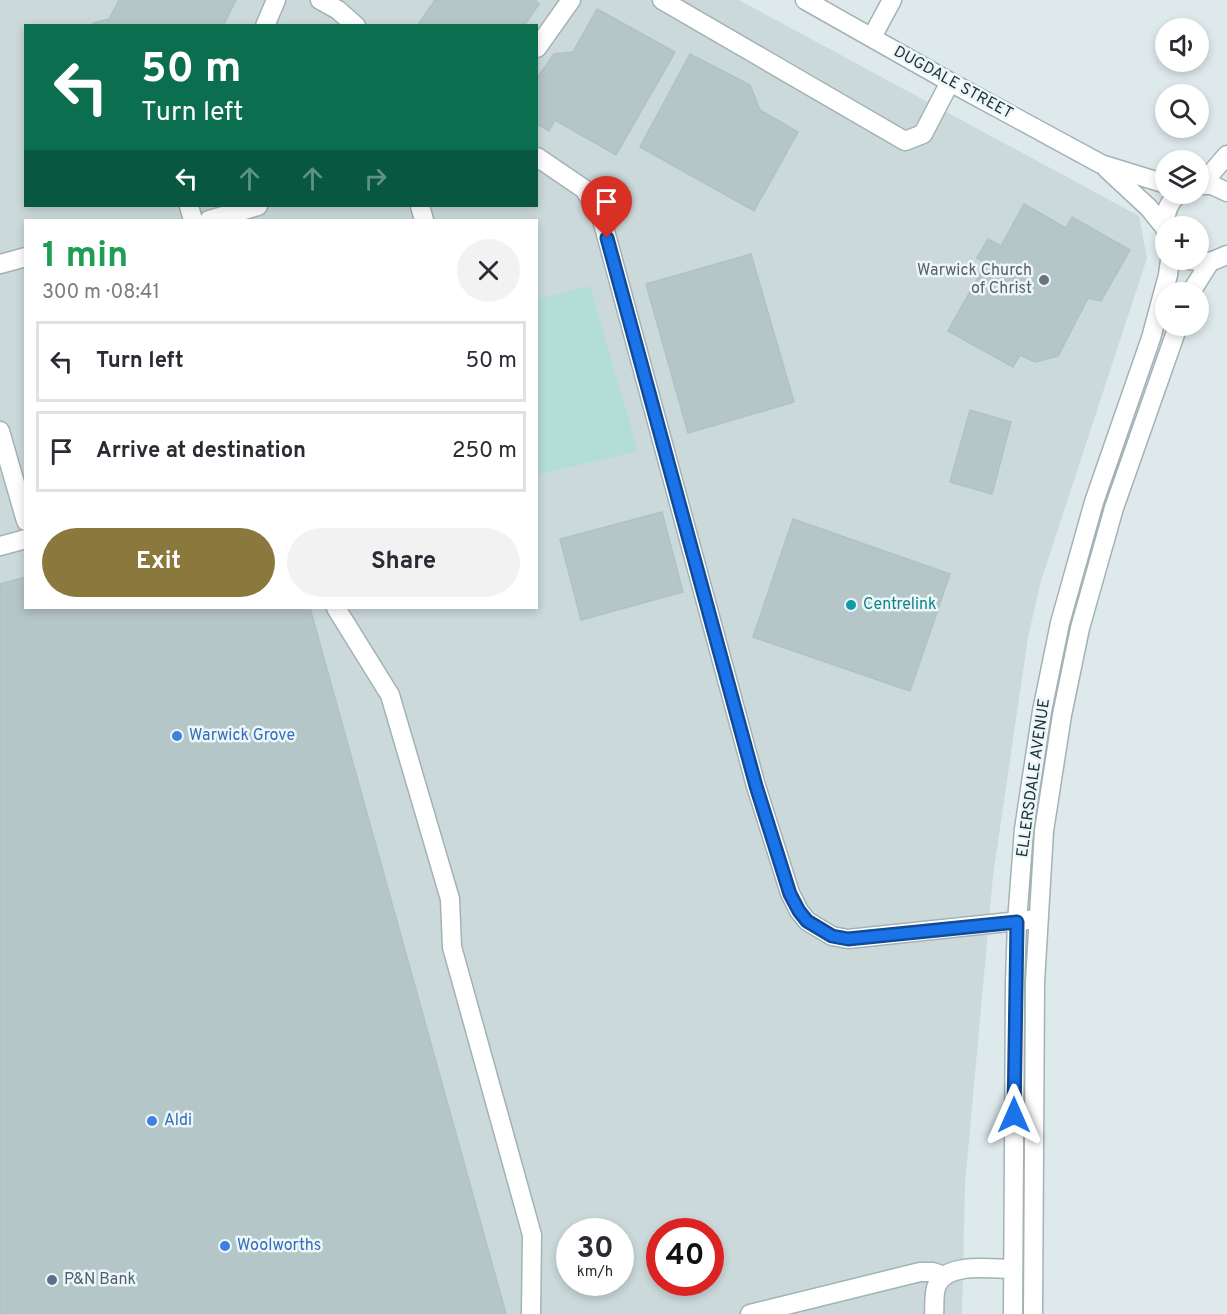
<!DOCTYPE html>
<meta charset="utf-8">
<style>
:root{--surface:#fff;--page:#f2f2f3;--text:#2b2b33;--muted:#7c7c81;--line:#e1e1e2;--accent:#8a783c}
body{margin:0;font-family:Overpass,sans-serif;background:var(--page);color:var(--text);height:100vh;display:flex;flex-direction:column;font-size:22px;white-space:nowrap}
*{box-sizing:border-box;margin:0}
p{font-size:20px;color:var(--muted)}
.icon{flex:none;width:33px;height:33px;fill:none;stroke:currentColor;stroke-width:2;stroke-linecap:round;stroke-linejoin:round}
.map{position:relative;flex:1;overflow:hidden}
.sheet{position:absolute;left:24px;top:219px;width:514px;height:390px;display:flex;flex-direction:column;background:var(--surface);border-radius:0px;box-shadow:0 3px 9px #0003}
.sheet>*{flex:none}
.hud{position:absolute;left:24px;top:24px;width:514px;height:183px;border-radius:0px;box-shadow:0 3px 9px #0003;background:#0b6e4f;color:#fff;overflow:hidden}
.buttons{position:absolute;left:1155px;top:18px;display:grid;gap:12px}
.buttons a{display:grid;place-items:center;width:54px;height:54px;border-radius:50%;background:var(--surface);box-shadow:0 3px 9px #0003;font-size:30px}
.speed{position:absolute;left:556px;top:1218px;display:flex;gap:12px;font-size:30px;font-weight:700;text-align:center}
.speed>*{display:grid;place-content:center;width:78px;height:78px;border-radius:50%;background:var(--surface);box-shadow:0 3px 9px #0003;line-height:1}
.speed small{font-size:15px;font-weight:400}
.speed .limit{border:9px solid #d22;background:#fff;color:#111}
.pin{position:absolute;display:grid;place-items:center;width:51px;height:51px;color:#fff;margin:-62px -26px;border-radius:50% 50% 50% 0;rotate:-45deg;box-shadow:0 0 6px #0007}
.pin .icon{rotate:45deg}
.me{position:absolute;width:66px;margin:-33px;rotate:0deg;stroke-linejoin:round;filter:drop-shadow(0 0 4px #0008)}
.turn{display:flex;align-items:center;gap:21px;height:126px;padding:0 18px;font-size:27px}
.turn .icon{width:78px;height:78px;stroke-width:2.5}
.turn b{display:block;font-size:42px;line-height:51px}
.lanes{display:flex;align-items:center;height:57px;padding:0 18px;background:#0003;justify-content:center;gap:30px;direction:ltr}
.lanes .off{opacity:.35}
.round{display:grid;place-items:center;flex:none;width:63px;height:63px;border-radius:32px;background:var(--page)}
.summary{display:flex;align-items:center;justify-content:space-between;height:102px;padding:0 18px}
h1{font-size:36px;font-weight:700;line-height:45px;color:#1e9e55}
.action{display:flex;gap:12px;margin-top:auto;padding:12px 18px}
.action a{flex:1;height:69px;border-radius:36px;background:var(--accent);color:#fff;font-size:24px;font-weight:700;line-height:69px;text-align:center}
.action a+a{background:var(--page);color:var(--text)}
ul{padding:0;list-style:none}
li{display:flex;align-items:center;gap:18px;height:81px;margin:0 12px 9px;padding:0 6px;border:3px solid var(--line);border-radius:0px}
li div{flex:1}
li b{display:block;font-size:22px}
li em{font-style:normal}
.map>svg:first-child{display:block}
.built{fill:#cbd9da;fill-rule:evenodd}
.green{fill:#b3ded6}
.building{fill:#b5c6c8;stroke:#afc2c5;stroke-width:1.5}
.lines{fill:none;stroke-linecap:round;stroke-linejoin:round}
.minor-casing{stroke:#a3b2b6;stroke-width:21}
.minor{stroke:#fff;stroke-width:18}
.route-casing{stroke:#114b97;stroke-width:15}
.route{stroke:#1a73e8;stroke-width:10}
.worship-dot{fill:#6b7280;stroke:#edf7f7;stroke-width:2}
.culture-dot{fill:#0f9aa8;stroke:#edf7f7;stroke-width:2}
.shop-dot{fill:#3f7fe0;stroke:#edf7f7;stroke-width:2}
.service-dot{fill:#5c6f8a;stroke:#edf7f7;stroke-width:2}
.labels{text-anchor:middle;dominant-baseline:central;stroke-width:5;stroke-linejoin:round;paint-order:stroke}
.street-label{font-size:16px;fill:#1d333b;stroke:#edf7f7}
.worship-label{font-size:16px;fill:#5b616d;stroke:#edf7f7;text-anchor:end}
.culture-label{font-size:16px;fill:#0d838f;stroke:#edf7f7;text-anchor:start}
.shop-label{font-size:16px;fill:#366cbe;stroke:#edf7f7;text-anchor:start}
.service-label{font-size:16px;fill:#4e5e75;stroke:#edf7f7;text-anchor:start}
</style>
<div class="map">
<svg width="1227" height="1314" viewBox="0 0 1227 1314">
<rect width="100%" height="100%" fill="#dde9eb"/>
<path class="built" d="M 0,0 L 739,0 L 1139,216 L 1147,258 L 1041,581 L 1028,637 L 993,876 L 965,1184 L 962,1314 L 0,1314 ZM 26,26 L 537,26 L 537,206 L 26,206 ZM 26,220 L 537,220 L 537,608 L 26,608 ZM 570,1232 L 621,1232 L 621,1282 L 570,1282 ZM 660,1232 L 711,1232 L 711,1282 L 660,1282 Z"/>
<path class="green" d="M 590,286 L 638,451 L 537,475 L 537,299 Z"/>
<path class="building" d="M 119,0 L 236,0 L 223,26 L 93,26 L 93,23 L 109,19 Z
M 435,0 L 535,0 L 539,4 L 524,26 L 417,26 Z
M 597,9 L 675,52 L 616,155 L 555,120 L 549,131 L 537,124 L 537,78 L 554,54 L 573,52 Z
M 690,54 L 750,85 L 760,110 L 798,132 L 754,211 L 640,147 Z
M 1024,204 L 1066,228 L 1072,217 L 1130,250 L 1101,301 L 1088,298 L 1058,356 L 1035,362 L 1020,355 L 1013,367 L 948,331 L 986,263 L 977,258 L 988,239 L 1001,246 Z
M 751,254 L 794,402 L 688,433 L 646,284 Z
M 970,410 L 1011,422 L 992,494 L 950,482 Z
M 662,512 L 683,592 L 581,620 L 560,539 Z
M 793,519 L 950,574 L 910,691 L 753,637 Z
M 26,577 L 26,608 L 310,608 L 506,1314 L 0,1314 L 0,584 Z"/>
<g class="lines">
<g class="minor-casing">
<path id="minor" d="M 320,0 L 338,10 L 356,26
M 662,0 L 905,141 L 923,134 L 950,82
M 805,0 L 950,82 L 1101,164 L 1166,184
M 265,26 L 276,0
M 872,37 L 892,0
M 537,48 L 571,0
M 537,157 L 584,189 L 601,216 L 756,786 L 790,893 L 799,911 L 807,921 L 832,936 L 848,939 L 1037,919
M 1107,169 L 1149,208 L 1165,228
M 1202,184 L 1227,155
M 1198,185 L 1212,185 L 1227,192
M 189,206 L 193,220
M 420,206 L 424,220
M 209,220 L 258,206
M 1166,232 C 1163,216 1167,204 1178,194
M 1188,260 L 1210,262 L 1227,255
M 0,264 L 26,257
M 1191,292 L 1210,262
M 0,431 L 26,521
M 0,546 L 26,539
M 336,608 L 390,695 L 450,899 L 452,947 L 532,1235 L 531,1314
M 750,1314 L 920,1272 L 933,1272 L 944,1276
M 934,1314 C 935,1305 933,1294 937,1285 C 947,1262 990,1269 1012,1269
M 1013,1314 L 1015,982 L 1017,922 L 1024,829 L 1042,711 L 1060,623 L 1094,502 L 1151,338 L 1168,275 L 1170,260
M 1033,1314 L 1035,982 L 1044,831 L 1062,715 L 1080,628 L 1114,508 L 1178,326"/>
</g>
<use href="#minor" class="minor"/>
</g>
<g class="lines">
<g class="route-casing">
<path id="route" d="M 607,238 L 756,786 L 790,894 L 799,911 L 807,921 L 832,936 L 848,939 L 1017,922 L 1014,1115"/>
</g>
<use href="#route" class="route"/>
</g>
<circle class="worship-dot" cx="1044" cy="280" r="6"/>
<circle class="culture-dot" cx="851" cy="605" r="6"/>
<g class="shop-dot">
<circle cx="177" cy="736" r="6"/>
<circle cx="152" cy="1121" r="6"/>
<circle cx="225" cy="1246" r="6"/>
</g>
<circle class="service-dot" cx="52" cy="1280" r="6"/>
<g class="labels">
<g class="street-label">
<text transform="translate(953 83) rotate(29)">DUGDALE STREET</text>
<text transform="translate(1034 778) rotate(-82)">ELLERSDALE AVENUE</text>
</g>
<g class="worship-label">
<text x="1032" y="271">Warwick Church<tspan x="1032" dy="18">of Christ</tspan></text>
</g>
<g class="culture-label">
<text x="863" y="605">Centrelink</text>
</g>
<g class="shop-label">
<text x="189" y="736">Warwick Grove</text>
<text x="164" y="1121">Aldi</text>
<text x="237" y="1246">Woolworths</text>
</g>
<g class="service-label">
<text x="64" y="1280">P&amp;N Bank</text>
</g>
</g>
</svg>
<div class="buttons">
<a><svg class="icon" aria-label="sound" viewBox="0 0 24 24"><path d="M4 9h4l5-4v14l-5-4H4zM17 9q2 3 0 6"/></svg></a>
<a><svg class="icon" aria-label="search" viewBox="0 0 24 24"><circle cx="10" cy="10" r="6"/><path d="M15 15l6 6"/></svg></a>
<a><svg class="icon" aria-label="layers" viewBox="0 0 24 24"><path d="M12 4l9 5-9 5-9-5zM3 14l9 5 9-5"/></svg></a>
<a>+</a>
<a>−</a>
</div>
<div class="speed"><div>30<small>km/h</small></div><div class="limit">40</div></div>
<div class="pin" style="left:607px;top:238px;background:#d93025"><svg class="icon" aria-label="arrive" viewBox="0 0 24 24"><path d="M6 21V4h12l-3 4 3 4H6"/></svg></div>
<svg class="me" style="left:1014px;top:1115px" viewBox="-20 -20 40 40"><path d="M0-17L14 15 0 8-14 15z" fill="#1a73e8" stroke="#fff" stroke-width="4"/></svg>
<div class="hud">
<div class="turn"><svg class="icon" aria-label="left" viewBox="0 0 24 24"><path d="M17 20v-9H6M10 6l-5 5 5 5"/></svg><div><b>50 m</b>Turn left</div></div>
<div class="lanes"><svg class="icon" aria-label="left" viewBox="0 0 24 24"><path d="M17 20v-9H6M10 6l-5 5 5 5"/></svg><svg class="icon off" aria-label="ahead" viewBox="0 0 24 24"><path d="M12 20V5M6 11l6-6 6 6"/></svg><svg class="icon off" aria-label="ahead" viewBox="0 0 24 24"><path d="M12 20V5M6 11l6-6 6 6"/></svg><svg class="icon off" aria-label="right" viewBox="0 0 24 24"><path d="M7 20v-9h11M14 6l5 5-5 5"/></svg></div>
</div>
<section class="sheet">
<div class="summary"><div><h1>1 min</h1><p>300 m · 08:41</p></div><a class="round"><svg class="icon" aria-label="close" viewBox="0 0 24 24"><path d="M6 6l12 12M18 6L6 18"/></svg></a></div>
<ul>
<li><svg class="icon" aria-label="left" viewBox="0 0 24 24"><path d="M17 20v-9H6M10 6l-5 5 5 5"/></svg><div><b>Turn left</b></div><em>50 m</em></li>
<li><svg class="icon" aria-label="arrive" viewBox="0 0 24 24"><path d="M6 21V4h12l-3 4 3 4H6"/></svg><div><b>Arrive at destination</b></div><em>250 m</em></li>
</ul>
<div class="action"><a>Exit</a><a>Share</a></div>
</section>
</div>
